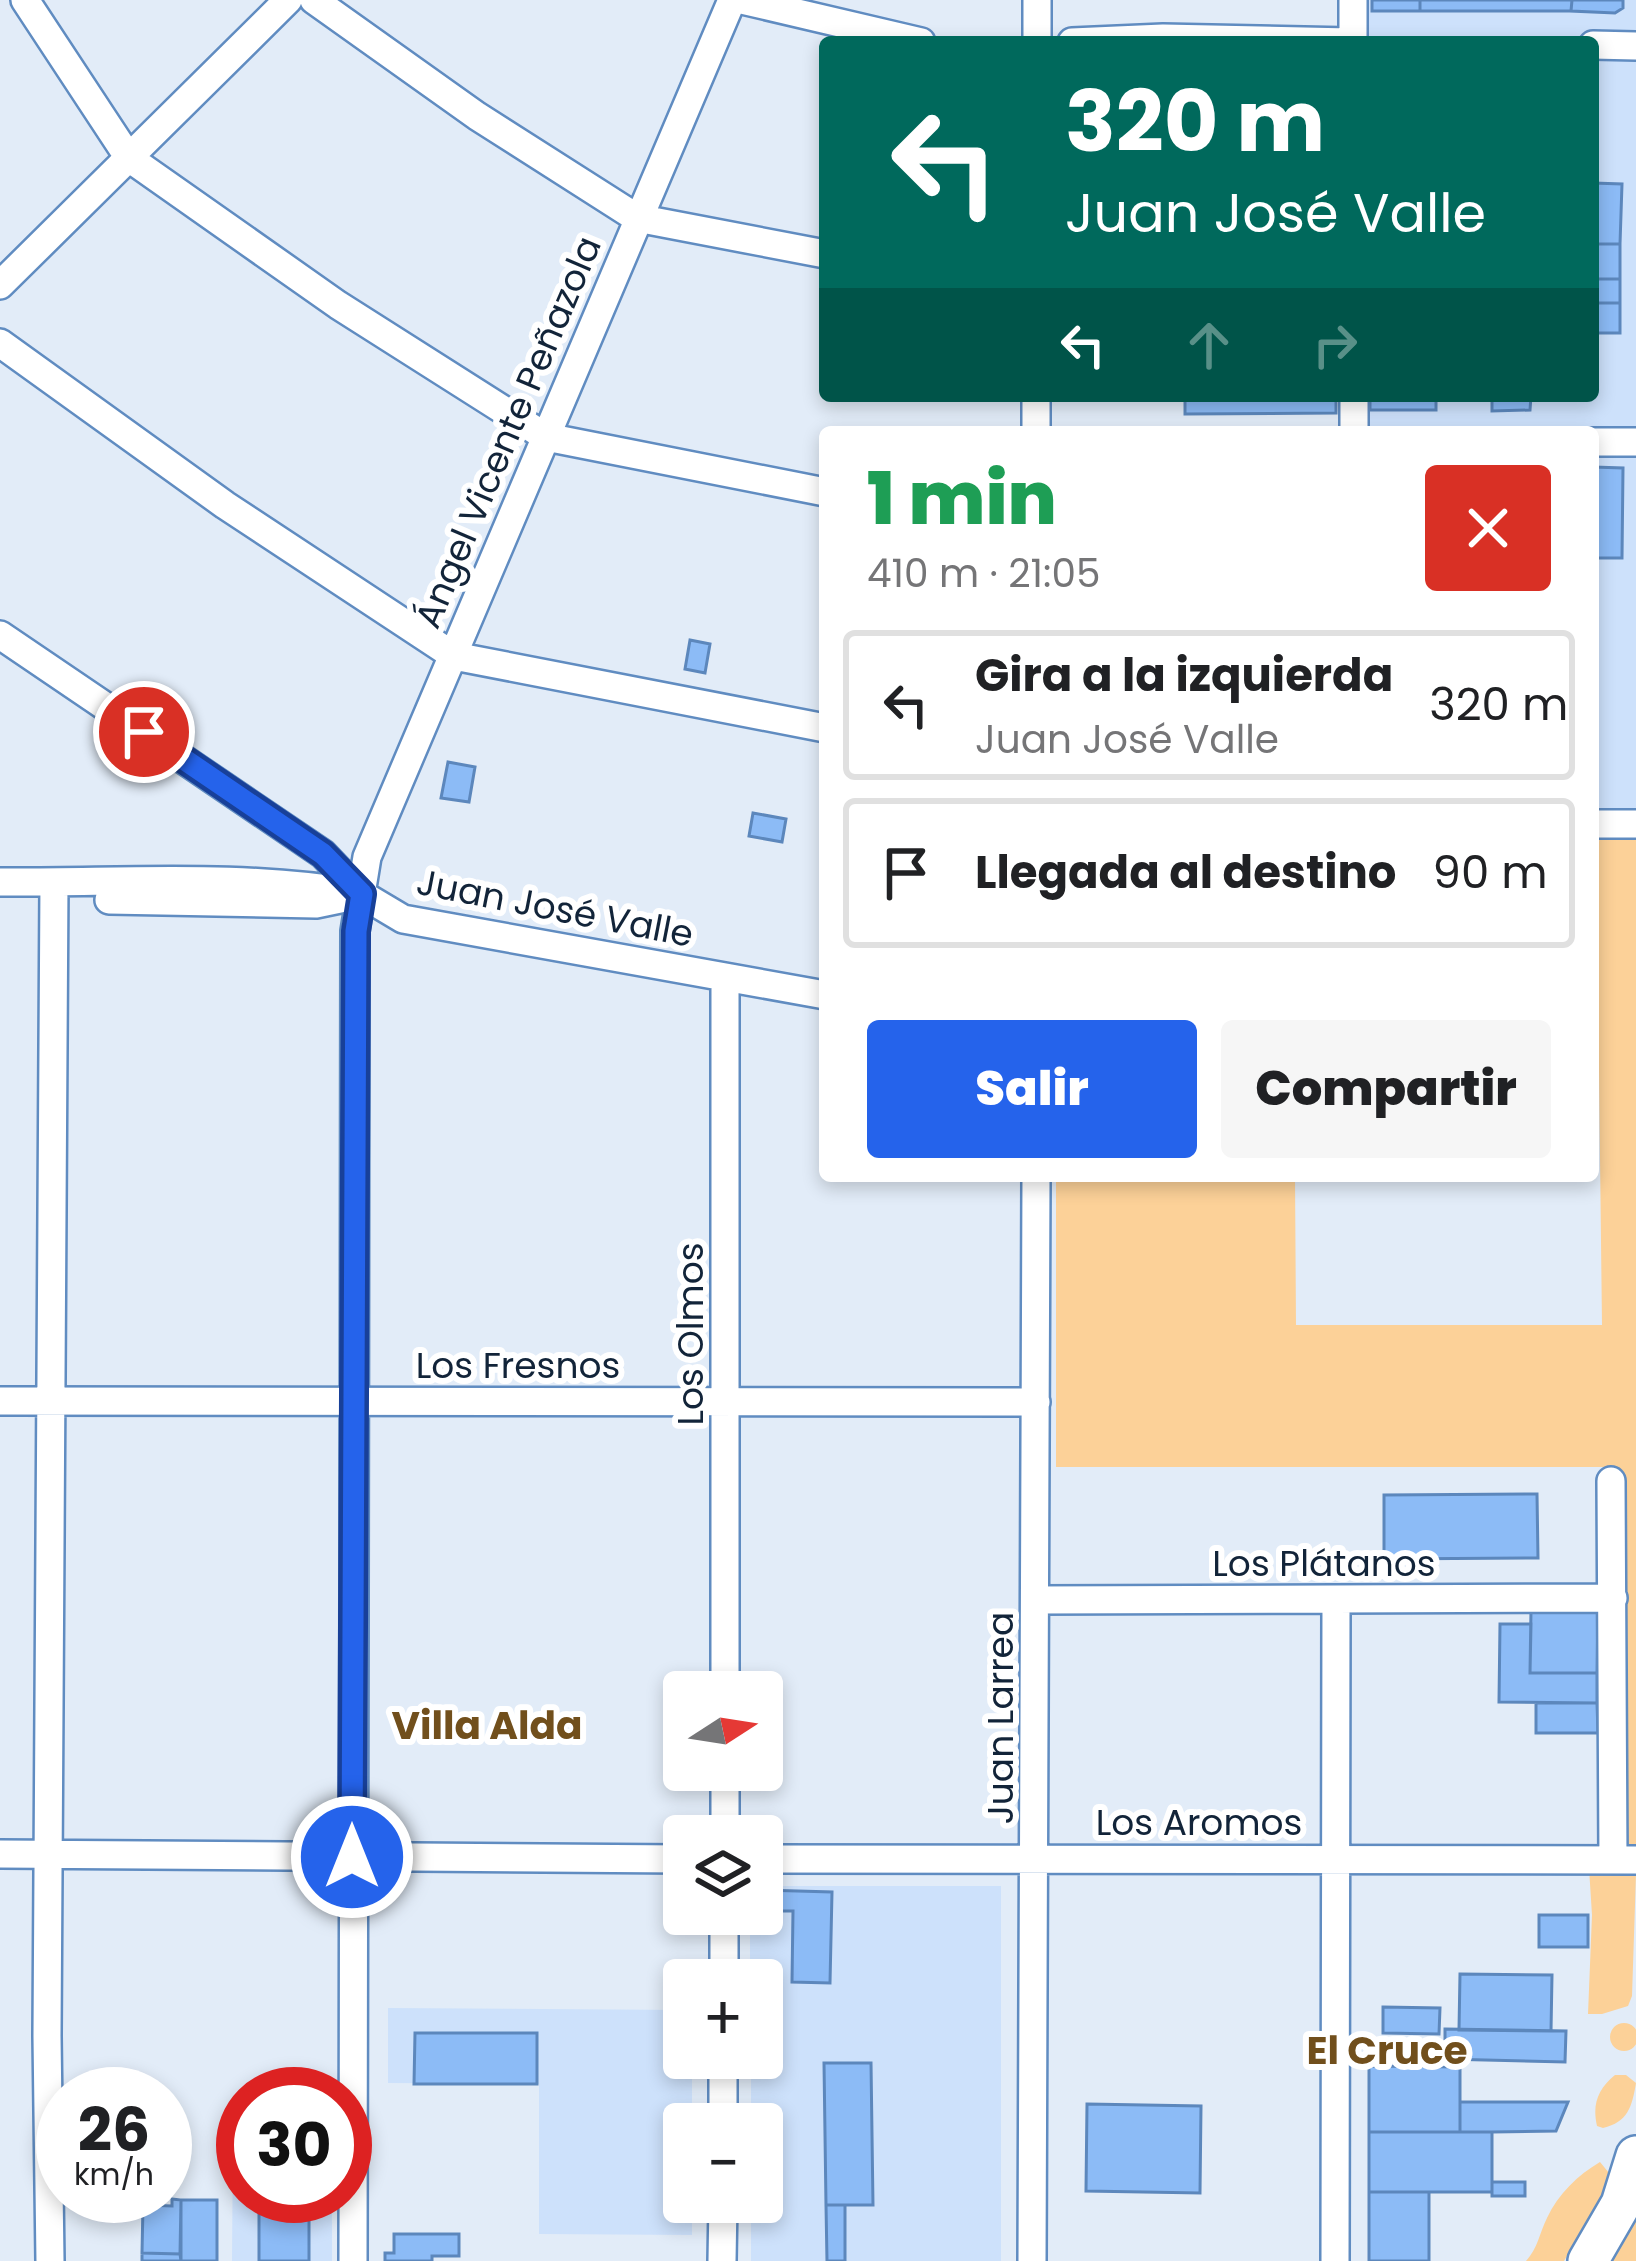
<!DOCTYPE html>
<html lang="es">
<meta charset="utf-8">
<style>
:root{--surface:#fff;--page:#f6f6f6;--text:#202124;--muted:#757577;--line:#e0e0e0;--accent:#2563eb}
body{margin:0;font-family:Poppins,sans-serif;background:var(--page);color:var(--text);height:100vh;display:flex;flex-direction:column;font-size:45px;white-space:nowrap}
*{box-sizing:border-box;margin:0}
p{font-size:39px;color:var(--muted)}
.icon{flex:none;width:66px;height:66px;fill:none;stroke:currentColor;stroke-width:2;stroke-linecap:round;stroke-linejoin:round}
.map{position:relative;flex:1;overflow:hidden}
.sheet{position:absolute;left:819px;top:426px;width:780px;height:756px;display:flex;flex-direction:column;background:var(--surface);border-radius:12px;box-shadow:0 6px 18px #0003}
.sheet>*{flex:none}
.banner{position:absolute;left:819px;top:36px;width:780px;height:366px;border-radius:12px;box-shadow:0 6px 18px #0003;background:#00695c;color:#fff;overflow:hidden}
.needle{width:78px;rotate:78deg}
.fabs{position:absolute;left:663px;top:1671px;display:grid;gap:24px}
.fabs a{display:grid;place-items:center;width:120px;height:120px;border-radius:12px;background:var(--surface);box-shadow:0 6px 18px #0003;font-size:60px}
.speed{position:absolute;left:36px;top:2067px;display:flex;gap:24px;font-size:60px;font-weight:700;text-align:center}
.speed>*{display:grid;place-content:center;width:156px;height:156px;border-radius:50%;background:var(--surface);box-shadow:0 6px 18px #0003;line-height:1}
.speed small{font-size:30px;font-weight:400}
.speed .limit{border:18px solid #d22;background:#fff;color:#111}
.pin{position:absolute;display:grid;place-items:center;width:102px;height:102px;color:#fff;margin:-51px;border:6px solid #fff;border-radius:50%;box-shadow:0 3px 12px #0007}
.me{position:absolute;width:132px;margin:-66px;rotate:0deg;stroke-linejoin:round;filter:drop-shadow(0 0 9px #0008)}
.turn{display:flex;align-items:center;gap:42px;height:252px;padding:0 48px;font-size:54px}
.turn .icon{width:156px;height:156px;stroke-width:2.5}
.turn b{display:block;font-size:84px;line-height:102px}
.lanes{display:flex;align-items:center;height:114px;padding:0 48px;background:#0003;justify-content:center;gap:60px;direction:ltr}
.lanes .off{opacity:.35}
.round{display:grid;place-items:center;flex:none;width:126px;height:126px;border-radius:12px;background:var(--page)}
.summary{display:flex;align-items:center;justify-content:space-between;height:204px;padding:0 48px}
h1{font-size:72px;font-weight:800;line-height:90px;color:#1e9e55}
.button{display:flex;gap:24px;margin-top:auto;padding:24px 48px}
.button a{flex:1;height:138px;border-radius:12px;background:var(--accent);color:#fff;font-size:48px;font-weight:800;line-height:138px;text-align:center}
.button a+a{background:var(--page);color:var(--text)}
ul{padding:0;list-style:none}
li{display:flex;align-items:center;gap:36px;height:150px;margin:0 24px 18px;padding:0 24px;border:6px solid var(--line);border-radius:12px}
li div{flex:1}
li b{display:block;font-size:45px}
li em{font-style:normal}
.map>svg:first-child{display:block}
.built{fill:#cde1fb}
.green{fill:#fcd198}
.building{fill:#8cbbf6;stroke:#5c87bc;stroke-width:3}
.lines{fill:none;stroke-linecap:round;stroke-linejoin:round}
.minor-casing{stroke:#608cc1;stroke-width:32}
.highway-casing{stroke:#608cc1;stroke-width:44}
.minor{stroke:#fff;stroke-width:27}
.highway{stroke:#fff;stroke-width:39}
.route-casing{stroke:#184099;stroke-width:30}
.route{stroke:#2563eb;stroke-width:21}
.labels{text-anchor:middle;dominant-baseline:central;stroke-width:12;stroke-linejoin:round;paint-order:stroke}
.street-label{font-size:36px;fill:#122439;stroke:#fff}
.neighbourhood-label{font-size:39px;font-weight:bold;fill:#714f1c;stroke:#fff}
</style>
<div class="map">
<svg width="1636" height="2261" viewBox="0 0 1636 2261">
<rect width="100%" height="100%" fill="#e2ecf8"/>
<path class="built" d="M 1353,0 L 1636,0 L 1636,824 L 1593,824 L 1593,432 L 1354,432 L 1354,396 L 1593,396 L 1593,42 L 1353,42 Z
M 762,1886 L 1001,1886 L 1001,2261 L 751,2261 L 751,2202 L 762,2202 L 762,2124 L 751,2124 L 751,2058 L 762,2058 L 762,1980 L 750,1980 L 750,1914 L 762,1914 Z
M 388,2008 L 684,2010 L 684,2058 L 692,2058 L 692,2124 L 684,2124 L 684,2202 L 692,2202 L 692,2235 L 539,2234 L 539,2084 L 388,2083 Z
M 233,2131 L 243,2131 L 243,2196 L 332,2196 L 332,2261 L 232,2261 Z"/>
<path class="green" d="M 1600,824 L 1636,824 L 1636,1860 L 1613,1860 L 1611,1482 L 1603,1467 L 1056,1467 L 1056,1176 L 1295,1176 L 1296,1325 L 1602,1325 L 1599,1071 L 1593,1070 L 1593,862 L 1598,861 Z
M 1589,1868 L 1625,1869 L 1636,1874 L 1632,1996 L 1628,2006 L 1602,2014 L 1588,2014 L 1592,1915 Z
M1610 2037a14 14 0 1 1 28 0a14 14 0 1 1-28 0Z
M 1615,2075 L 1626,2075 L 1636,2083 C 1632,2107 1628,2122 1603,2128 L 1597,2126 C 1592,2104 1598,2089 1615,2075 Z
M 1600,2162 L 1609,2173 L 1600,2200 L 1564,2261 L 1526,2261 C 1538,2248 1539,2234 1547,2218 C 1558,2194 1578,2175 1600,2162 Z
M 1636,2196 L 1636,2261 L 1604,2261 Z"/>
<path class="building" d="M 1372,0 L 1420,0 L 1420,11 L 1372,11 Z
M 1420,0 L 1572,0 L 1571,11 L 1420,11 Z
M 1572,0 L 1623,0 L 1623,8 L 1615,13 L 1571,11 Z
M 1593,183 L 1622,184 L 1620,244 L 1593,244 Z
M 1593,244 L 1620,244 L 1620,279 L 1593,279 Z
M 1593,279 L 1620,279 L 1620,303 L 1593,303 Z
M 1593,303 L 1620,303 L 1620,333 L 1593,333 Z
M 1185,396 L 1336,396 L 1336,413 L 1185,414 Z
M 1370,396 L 1436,396 L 1436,410 L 1370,410 Z
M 1492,396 L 1531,396 L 1530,410 L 1492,411 Z
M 1593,467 L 1623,468 L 1622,558 L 1593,558 Z
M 690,640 L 710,644 L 705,673 L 685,669 Z
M 448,762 L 475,767 L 469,802 L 441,798 Z
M 753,813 L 786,819 L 782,842 L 749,836 Z
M 1537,1494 L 1538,1558 L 1384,1559 L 1384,1495 Z
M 1531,1610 L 1598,1610 L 1597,1673 L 1530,1673 Z
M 1500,1624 L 1531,1624 L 1530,1673 L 1597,1673 L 1597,1703 L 1499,1702 Z
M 1536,1703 L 1597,1703 L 1598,1733 L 1536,1733 Z
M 762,1890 L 832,1892 L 830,1983 L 792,1982 L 793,1911 L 762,1911 Z
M 1539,1915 L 1588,1915 L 1588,1947 L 1539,1947 Z
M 1460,1974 L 1552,1975 L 1551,2031 L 1459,2030 Z
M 1383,2007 L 1440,2008 L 1439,2034 L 1383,2033 Z
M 1445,2029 L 1566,2031 L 1565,2062 L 1445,2059 Z
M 415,2033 L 537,2033 L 537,2084 L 414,2084 Z
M 824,2063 L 871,2063 L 873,2205 L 826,2205 Z
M 1369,2066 L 1460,2067 L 1460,2132 L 1369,2132 Z
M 1460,2102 L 1568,2102 L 1556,2131 L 1492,2132 L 1460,2132 Z
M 1087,2104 L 1201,2106 L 1200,2193 L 1086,2191 Z
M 1369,2132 L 1492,2132 L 1492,2192 L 1369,2192 Z
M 1492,2182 L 1525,2182 L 1525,2196 L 1492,2196 Z
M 1369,2192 L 1429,2192 L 1429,2261 L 1369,2261 Z
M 172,2199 L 181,2200 L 180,2254 L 142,2253 L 143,2205 L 172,2206 Z
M 181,2200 L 217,2200 L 217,2261 L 181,2261 Z
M 259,2201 L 309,2201 L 309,2261 L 259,2261 Z
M 826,2205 L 845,2205 L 845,2261 L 827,2261 Z
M 394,2234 L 459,2234 L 459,2256 L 432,2256 L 432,2261 L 385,2261 L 385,2253 L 394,2253 Z
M 142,2253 L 180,2254 L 181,2261 L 142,2261 Z"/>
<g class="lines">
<g class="minor-casing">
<path id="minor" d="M 25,0 L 129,158 L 338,305 L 546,437 L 825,492
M 314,0 L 477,116 L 637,218 L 825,254
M 742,0 L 921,42
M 1037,0 L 1037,42
M 1072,42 L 1163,38 L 1350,42
M 1353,42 L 1353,0
M 1593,45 L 1636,46
M 0,285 L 288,0
M 0,343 L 225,505 L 454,656 L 825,728
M 1354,396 L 1354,432
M 1036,432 L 1036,396
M 1593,442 L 1636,442
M 0,635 L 323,854 L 361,894 L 403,919 L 825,995
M 1593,824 L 1636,824
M 0,882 C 121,883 242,873 361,894
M 109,900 L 316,904 L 340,899
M 0,1401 L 1036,1402
M 1611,1481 L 1613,1860
M 1036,1600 L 1613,1598
M 725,1692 L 725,977
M 725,1836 L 725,1770
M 0,1854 L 684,1859
M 762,1859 L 1636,1860
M 724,1980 L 724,1914
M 723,2124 L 723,2058
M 50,2261 L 47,2036 L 54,882
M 353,2261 L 355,931 L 367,857 L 732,0
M 722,2261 L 723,2202
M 1032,2261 L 1036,1176
M 1335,2261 L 1336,1599"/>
</g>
<g class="highway-casing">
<path id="highway" d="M 1588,2261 L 1621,2204 L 1636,2156"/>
</g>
<use href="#minor" class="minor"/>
<use href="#highway" class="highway"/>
</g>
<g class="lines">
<g class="route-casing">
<path id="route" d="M 144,732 L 323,854 L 362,894 L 356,931 L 352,1857"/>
</g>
<use href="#route" class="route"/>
</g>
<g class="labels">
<g class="street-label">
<text transform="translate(508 432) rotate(-67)">Ángel Vicente Peñazola</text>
<text transform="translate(555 908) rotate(11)">Juan José Valle</text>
<text transform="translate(690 1334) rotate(-90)">Los Olmos</text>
<text x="518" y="1365">Los Fresnos</text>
<text x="1324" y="1563">Los Plátanos</text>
<text transform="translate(1000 1718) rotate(-90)">Juan Larrea</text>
<text x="1199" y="1822">Los Aromos</text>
</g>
<g class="neighbourhood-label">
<text x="487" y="1725">Villa Alda</text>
<text x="1387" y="2050">El Cruce</text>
</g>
</g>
</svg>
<div class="fabs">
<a><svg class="needle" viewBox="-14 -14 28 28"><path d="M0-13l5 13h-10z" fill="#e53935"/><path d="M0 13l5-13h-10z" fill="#757577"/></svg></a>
<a><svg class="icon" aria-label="layers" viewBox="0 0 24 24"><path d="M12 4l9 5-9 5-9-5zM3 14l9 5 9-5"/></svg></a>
<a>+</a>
<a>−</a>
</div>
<div class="speed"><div>26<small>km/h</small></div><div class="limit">30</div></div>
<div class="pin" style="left:144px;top:732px;background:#d93025"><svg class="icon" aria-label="arrive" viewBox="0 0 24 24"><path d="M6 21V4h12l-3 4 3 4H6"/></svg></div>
<svg class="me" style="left:352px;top:1857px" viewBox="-20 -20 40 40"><circle r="17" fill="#2563eb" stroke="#fff" stroke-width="3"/><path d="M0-11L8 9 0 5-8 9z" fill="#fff"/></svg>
<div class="banner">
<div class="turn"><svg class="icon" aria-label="left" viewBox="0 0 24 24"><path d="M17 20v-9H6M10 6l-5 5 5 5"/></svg><div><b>320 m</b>Juan José Valle</div></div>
<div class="lanes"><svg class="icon" aria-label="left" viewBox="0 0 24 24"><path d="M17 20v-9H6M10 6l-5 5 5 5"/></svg><svg class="icon off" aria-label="ahead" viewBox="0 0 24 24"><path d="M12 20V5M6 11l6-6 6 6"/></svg><svg class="icon off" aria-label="right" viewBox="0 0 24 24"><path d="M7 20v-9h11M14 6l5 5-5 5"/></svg></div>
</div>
<section class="sheet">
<div class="summary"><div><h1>1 min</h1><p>410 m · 21:05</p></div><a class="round" style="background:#d93025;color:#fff"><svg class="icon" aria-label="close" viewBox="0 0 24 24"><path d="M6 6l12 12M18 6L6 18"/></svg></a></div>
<ul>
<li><svg class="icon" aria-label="left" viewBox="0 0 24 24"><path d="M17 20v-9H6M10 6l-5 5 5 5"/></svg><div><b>Gira a la izquierda</b><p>Juan José Valle</p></div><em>320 m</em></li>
<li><svg class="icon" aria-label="arrive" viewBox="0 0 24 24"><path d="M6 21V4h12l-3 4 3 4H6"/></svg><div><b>Llegada al destino</b></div><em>90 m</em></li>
</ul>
<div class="button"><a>Salir</a><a>Compartir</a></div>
</section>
</div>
